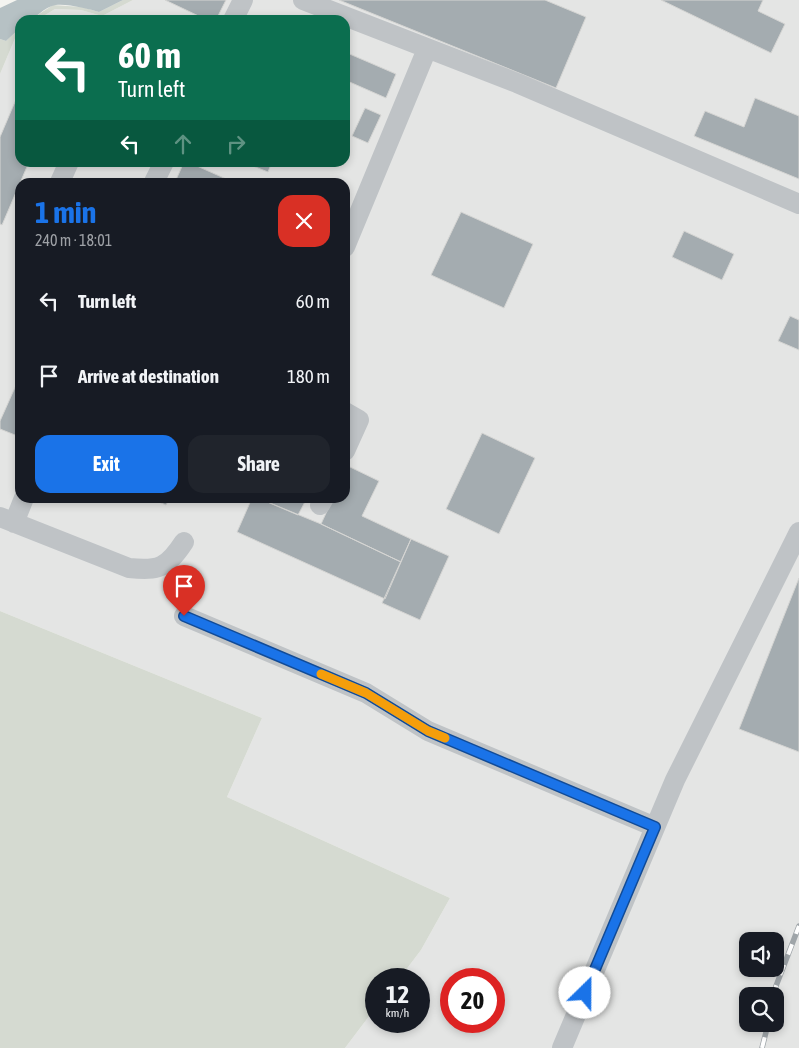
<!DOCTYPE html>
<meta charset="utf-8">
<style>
:root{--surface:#171b24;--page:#20242c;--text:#f1f3f6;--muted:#9ea1a6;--accent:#1a73e8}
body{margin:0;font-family:"Asap Condensed",sans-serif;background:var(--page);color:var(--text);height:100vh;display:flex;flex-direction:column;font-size:19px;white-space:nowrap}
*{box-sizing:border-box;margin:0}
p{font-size:16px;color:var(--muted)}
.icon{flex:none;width:28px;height:28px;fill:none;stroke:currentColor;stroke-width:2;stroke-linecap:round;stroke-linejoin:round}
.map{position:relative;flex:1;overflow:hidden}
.panel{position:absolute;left:15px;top:178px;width:335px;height:325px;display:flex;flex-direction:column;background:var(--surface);border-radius:15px;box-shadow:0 2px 8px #0003}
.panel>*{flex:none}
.top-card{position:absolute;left:15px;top:15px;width:335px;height:152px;border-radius:15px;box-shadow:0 2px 8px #0003;background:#0b6e4f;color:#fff;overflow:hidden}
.fabs{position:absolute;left:739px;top:932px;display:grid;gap:10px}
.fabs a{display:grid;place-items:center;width:45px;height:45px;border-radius:10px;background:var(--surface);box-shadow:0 2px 8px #0003;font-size:25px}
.speed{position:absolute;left:365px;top:968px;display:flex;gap:10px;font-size:25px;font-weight:700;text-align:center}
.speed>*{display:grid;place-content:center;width:65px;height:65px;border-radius:50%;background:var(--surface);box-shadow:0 2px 8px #0003;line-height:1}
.speed small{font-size:12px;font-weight:400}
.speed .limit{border:8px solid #d22;background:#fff;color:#111}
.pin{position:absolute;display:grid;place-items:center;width:42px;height:42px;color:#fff;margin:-51px -21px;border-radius:50% 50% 50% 0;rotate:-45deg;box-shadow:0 0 5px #0007}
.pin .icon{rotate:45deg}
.me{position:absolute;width:55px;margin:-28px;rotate:23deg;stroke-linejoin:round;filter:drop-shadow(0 0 4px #0008)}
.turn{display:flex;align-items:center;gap:18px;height:105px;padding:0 20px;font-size:22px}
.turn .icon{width:65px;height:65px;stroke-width:2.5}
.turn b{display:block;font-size:35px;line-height:42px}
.lanes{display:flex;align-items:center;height:48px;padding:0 20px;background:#0003;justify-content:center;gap:25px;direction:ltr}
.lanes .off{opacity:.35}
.round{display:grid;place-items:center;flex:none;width:52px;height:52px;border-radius:15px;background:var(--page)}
.overview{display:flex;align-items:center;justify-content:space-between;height:85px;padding:0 20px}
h1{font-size:30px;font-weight:700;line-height:38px;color:var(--accent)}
.cta{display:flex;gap:10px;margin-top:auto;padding:10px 20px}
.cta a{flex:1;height:58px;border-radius:15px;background:var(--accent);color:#fff;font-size:20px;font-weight:700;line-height:58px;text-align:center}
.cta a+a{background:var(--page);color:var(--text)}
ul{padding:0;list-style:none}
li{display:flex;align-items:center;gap:15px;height:75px;padding:0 20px}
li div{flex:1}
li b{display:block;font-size:19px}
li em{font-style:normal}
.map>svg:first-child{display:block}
.built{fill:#e4e5e4;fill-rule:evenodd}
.green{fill:#d5dad1}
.water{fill:#b6c1c4}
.building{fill:#a4acb0;stroke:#d5d5d3}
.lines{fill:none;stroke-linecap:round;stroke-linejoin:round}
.minor{stroke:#bfc3c6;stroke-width:20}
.rail-casing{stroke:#9fa5a9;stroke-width:5.5}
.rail{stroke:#fff;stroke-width:4;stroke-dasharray:11;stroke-linecap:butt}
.route-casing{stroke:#114b97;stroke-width:12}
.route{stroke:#1a73e8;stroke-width:9}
.slow{stroke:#f59e0b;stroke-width:9}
</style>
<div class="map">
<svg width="799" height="1048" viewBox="0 0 799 1048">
<rect width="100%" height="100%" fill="#f4f4f0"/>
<path class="built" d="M 133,0 L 799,0 L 799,1048 L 345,1048 L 376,1007 L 376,1021 L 419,1021 L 419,979 L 399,979 L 421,950 L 450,898 L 227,797 L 262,718 L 0,611 L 0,74 L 16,36 L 20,33 L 20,162 L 345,162 L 345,20 L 37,20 L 55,9 L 81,10 L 102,16 ZM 20,182 L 345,182 L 345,498 L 20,498 ZM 748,941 L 775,941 L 775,969 L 748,969 ZM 451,979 L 494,979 L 494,1021 L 451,1021 ZM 748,996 L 775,996 L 775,1024 L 748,1024 Z"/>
<path class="green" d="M 123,0 L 133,0 L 102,16 L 81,10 L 55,9 L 37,20 L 30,20 L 53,5 L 82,7 L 99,12 Z
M 20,28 L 20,33 L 16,36 L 0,74 L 0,39 L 6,41 Z
M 0,611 L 262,718 L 227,797 L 450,898 L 421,950 L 399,979 L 376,979 L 376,1007 L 345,1048 L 0,1048 Z"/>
<path class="water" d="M 17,0 L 123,0 L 99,12 C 89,9 62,2 52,6 C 38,11 38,20 20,20 L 20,28 L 6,41 L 0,39 L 0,8 Z"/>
<path class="building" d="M 165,0 L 226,0 L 216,20 L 207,20 Z
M 339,0 L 545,0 L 586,17 L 556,88 Z
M 661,0 L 763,0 L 758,11 L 785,24 L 771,53 Z
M 345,52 L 396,74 L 386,98 L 345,80 Z
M 20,90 L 20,162 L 29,162 L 2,225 L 0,224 L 0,137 Z
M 755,98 L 799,116 L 799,179 L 694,136 L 705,111 L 744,127 Z
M 365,108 L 381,115 L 368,143 L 352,136 Z
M 184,162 L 188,162 L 233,182 L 175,182 Z
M 249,162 L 272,162 L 268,172 L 248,164 Z
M 461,212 L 533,244 L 504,308 L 431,275 Z
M 684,231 L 734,254 L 722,280 L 672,257 Z
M 790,316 L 799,320 L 799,350 L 778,341 Z
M 17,383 L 20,385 L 20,437 L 0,429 L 0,421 Z
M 482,433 L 535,458 L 499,534 L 446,509 Z
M 348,466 L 379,481 L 362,516 L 411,539 L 401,562 L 321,524 L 333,498 L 345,498 L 345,472 Z
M 149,498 L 170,498 L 166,505 Z
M 252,498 L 258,498 L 321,524 L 401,562 L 385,599 L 237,532 Z
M 258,498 L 307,498 L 298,515 Z
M 411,539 L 449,556 L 420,620 L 382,603 Z
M 799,578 L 799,752 L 739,729 Z"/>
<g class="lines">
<path class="minor" d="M 303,0 L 517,83 L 799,204
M 233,20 L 243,0
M 60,182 L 69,162
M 154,182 L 164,162
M 345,247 L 427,49
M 345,412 L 359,420 L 345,451
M 320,505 L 324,498
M 0,517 L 129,568 C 159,571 167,568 184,542
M 14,523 L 24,498
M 184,616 L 366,693 L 428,731 L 655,827
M 562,1048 L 675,780 L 799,532"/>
<g class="rail-casing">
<path id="rail" d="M 774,996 L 776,986 L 799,926
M 762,1048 L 768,1024"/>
</g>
<use href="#rail" class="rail"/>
</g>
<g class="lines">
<g class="route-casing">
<path id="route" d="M 184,616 L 366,693 L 428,731 L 655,827 L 585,993"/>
</g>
<use href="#route" class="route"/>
<path class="slow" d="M 321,674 L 366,693 L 428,731 L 445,738"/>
</g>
</svg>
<div class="fabs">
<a><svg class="icon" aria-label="sound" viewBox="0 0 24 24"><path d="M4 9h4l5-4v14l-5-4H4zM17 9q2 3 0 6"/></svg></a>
<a><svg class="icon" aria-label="search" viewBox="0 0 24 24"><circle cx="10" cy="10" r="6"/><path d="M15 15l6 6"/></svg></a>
</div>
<div class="speed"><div>12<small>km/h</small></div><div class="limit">20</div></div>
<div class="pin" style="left:184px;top:616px;background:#d93025"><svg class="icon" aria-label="arrive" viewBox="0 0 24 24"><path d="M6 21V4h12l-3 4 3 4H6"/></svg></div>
<svg class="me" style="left:585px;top:993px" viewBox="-20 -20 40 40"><circle r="19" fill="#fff"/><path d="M0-13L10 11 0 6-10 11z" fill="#1a73e8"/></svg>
<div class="top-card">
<div class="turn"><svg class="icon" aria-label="left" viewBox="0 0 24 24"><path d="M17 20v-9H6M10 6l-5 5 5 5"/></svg><div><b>60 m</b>Turn left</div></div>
<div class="lanes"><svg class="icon" aria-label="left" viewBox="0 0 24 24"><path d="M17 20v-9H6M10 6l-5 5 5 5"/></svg><svg class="icon off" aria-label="ahead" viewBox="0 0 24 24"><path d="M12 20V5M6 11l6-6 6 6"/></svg><svg class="icon off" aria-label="right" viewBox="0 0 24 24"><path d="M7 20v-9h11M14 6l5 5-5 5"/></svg></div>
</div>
<section class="panel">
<div class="overview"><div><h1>1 min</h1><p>240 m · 18:01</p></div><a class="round" style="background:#d93025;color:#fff"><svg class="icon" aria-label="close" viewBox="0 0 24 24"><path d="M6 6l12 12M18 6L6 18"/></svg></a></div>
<ul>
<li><svg class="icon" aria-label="left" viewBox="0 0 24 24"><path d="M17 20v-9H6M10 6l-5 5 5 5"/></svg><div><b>Turn left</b></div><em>60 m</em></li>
<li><svg class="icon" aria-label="arrive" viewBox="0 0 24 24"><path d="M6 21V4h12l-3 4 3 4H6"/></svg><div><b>Arrive at destination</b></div><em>180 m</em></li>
</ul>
<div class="cta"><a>Exit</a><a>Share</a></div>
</section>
</div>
